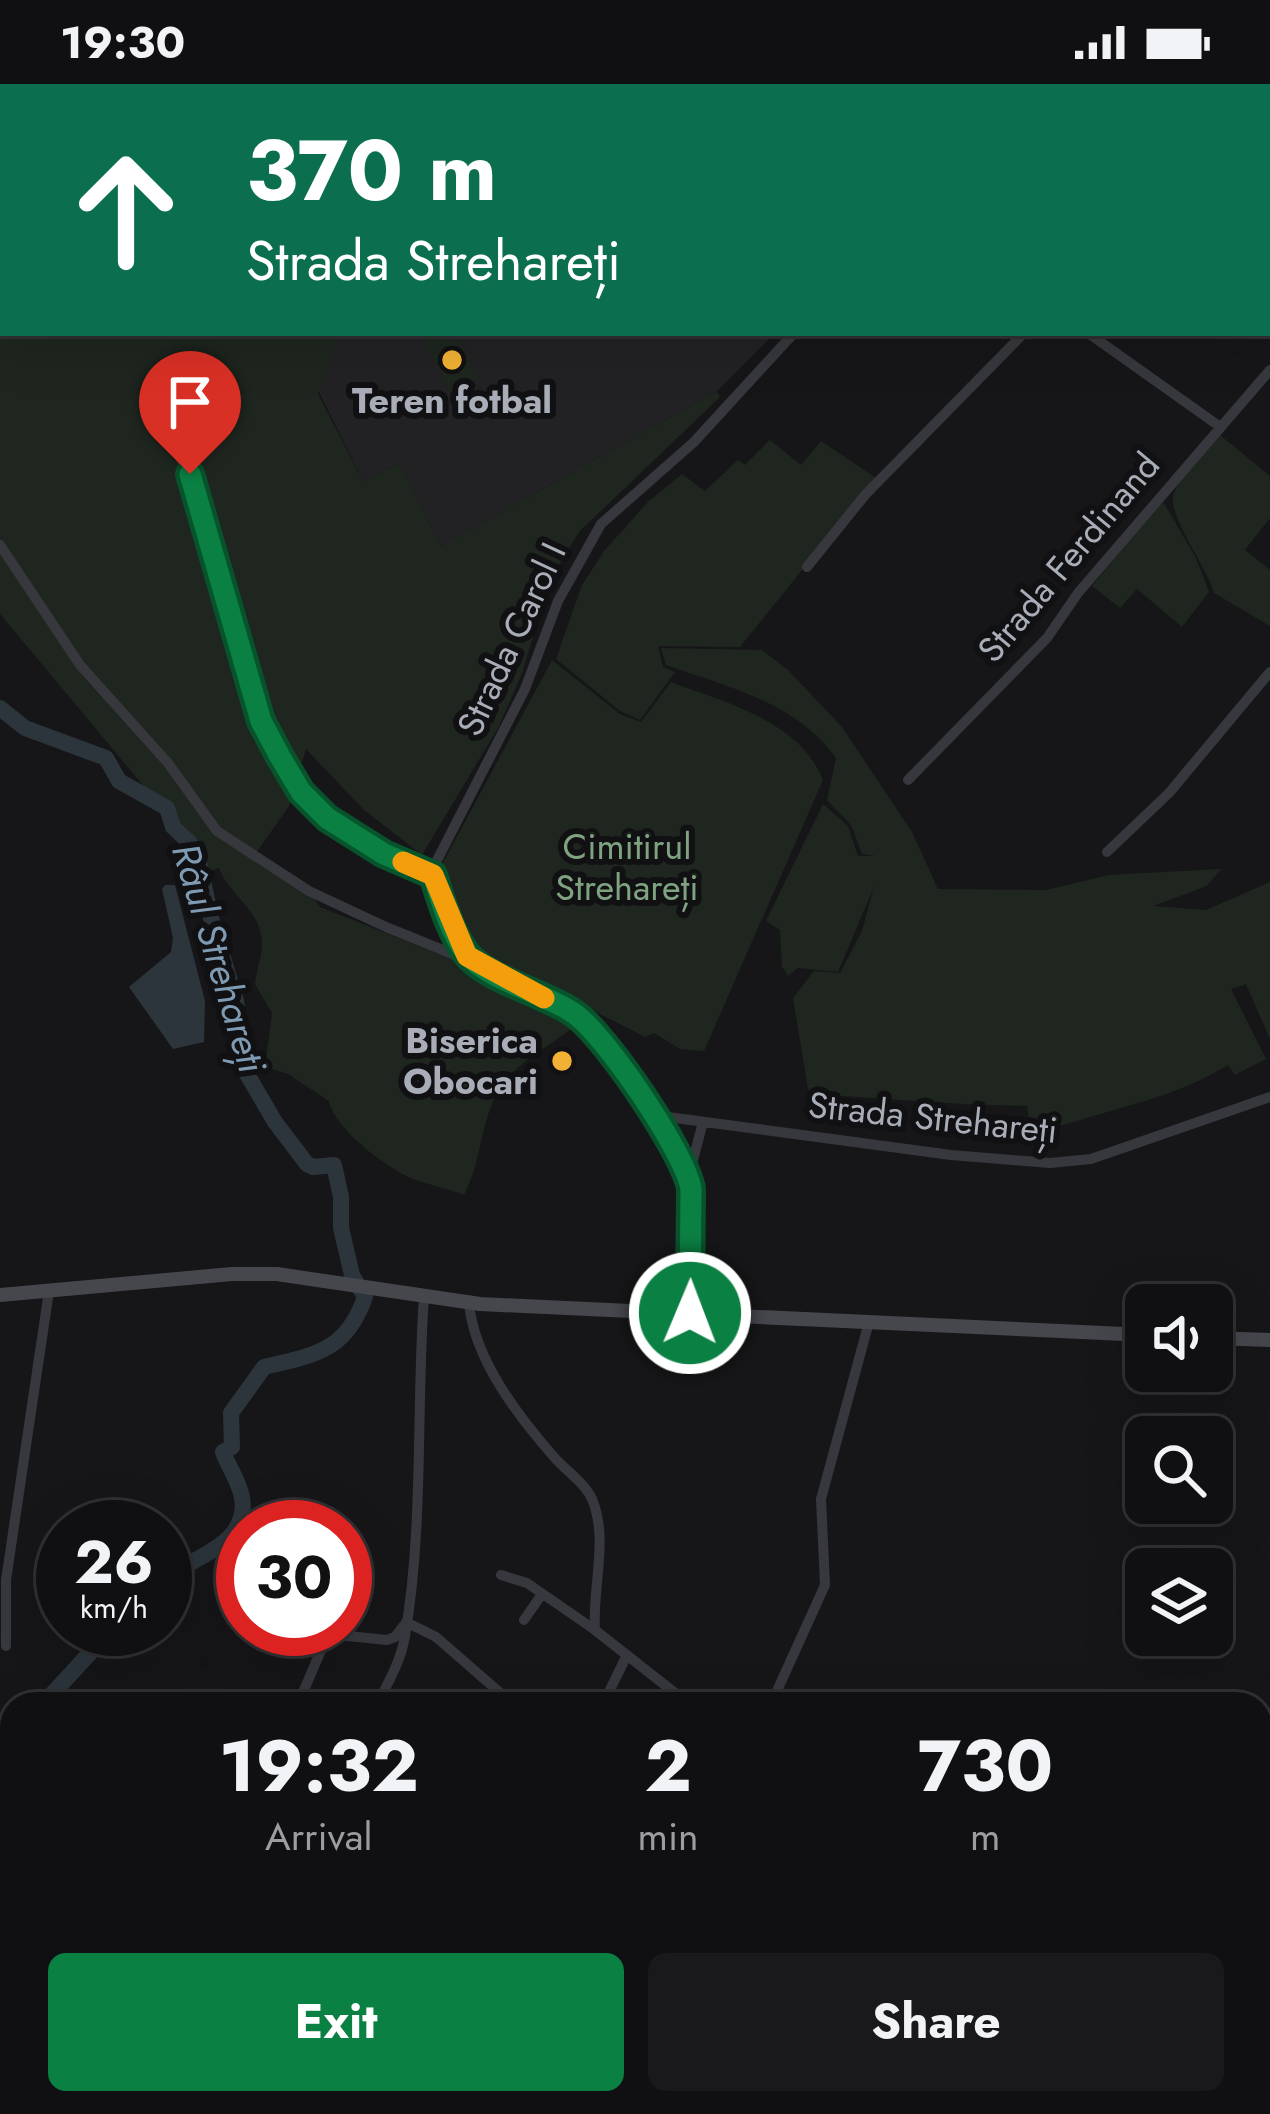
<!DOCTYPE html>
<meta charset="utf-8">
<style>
:root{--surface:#101012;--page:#19191b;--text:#f1f3f6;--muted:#9c9d9f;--line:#303032;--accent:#0b8043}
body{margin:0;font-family:Jost,sans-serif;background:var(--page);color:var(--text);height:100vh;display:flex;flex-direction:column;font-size:45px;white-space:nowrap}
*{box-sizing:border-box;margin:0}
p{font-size:39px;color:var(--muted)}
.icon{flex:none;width:66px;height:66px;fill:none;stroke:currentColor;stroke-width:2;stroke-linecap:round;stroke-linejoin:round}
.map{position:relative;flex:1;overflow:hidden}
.drawer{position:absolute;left:0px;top:1608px;width:1272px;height:423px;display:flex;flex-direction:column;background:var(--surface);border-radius:36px 36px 0 0;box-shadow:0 12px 48px #0002,0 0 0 3px var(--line)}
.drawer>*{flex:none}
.banner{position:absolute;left:0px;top:0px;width:1272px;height:252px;box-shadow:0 12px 48px #0002,0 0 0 3px var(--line);background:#0b6e4f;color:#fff;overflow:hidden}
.buttons{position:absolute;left:1125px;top:1200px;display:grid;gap:24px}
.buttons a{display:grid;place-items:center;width:108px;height:108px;border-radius:18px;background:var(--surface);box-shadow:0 12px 48px #0002,0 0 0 3px var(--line);font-size:60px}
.speed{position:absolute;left:36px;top:1416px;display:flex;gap:24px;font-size:60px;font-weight:700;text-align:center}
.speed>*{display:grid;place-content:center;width:156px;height:156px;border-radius:50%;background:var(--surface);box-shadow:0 12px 48px #0002,0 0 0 3px var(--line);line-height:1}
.speed small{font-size:30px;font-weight:400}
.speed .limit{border:18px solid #d22;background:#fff;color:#111}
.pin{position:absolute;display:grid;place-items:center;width:102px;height:102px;color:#fff;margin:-123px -51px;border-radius:50% 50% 50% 0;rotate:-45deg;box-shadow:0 0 12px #0007}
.pin .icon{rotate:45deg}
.me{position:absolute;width:132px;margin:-66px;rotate:1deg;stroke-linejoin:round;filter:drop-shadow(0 0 9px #0008)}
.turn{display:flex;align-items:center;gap:42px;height:252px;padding:0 48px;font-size:54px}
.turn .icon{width:156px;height:156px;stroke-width:2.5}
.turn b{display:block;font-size:84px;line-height:102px}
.eta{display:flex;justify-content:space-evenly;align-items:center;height:204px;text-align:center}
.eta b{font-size:72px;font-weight:700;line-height:84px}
.action{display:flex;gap:24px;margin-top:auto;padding:24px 48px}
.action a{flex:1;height:138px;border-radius:18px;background:var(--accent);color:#fff;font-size:48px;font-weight:700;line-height:138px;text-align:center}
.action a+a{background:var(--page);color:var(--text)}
.status{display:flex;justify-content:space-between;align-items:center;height:84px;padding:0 60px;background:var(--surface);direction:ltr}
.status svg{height:33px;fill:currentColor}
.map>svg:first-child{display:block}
.built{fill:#222225}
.green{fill:#1e261f}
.water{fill:#2c353c}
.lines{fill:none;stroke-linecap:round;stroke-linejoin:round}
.stream{stroke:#2c353c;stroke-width:3}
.river{stroke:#2c353c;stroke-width:16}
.street{stroke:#37383d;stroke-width:10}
.secondary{stroke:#45474d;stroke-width:14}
.route-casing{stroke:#07532c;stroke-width:30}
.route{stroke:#0b8043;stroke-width:21}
.slow{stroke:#f59e0b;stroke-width:21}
.poi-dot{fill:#f2b134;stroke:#111113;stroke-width:4.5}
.labels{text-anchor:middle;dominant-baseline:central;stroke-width:12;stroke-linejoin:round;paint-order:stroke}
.poi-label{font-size:36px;font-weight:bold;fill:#a8adb8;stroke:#111113}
.street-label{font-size:36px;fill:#a8adb8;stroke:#111113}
.park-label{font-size:36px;fill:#7fa381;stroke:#111113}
.water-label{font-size:39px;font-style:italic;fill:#7f9bb3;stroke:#111113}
</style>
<div class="status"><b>19:30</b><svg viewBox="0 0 49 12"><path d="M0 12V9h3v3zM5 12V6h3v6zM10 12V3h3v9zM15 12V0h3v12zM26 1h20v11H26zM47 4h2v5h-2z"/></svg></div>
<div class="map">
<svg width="1270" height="2030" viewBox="0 0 1270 2030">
<rect width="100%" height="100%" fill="#161618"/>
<path class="built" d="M 290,249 L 766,249 L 769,255 L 717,307 L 441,462 L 400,379 L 363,397 Z"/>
<path class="green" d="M 0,0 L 812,0 L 3,3 L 3,249 L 340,249 L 318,310 L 363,397 L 400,379 L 441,462 L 717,307 L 720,313 L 579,448 L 551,494 L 521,592 L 498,644 L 422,771 L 364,726 L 306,665 L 289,722 L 254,772 L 309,807 L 320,823 L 527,905 L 582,936 C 551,964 509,978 492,1020 C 480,1049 479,1083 464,1111 C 449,1105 434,1102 419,1097 C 392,1089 334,1045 329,1017 L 288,990 L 265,983 L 272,929 L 255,900 C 256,887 262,873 262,861 C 263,827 229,812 219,784 L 201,790 L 171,735 L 0,530 Z
M 440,249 L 456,249 L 479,295 L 451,309 L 425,257 Z
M 1220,351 L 1270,392 L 1270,434 L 1245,466 L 1270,486 L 1270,542 L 1214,509 C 1207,483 1169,434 1173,412 C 1176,397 1209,364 1220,351 Z
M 770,356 L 801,381 L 821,357 L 876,394 L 740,563 L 658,562 L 663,583 L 675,588 L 640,636 L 620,627 L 556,575 L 582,501 L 604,467 L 648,418 L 682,390 L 705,407 L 738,376 L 745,381 Z
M 1164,419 L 1196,474 L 1209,508 L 1182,543 L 1137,505 L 1120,524 L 1092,502 L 1158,421 Z
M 661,564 L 762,566 L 788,586 L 842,643 L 912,748 L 938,805 L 1046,806 L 1109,791 L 1221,785 L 1207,802 L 1153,822 L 1206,826 L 1270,798 L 1270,955 L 1246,900 L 1231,905 L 1266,975 L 1235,991 L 1228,981 C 1184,1007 1152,1015 1104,1029 C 1077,1036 1058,1045 1030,1046 L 1027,1022 C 954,1021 882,1014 809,1010 L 793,914 L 814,887 L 840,889 L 862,847 L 874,803 L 838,888 L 798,884 L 788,892 L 782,883 L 780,846 L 766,837 L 823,720 L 848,742 L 858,772 L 876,772 L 862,770 L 851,741 L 827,716 L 836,674 C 796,618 728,603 666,581 Z
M 552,576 L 620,630 L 641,638 L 671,598 C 726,619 799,636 823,696 L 704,967 L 680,965 L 654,949 L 645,953 L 481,869 L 457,838 L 440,784 Z"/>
<path class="water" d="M 165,801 L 175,801 L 205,917 L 204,958 L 173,965 L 129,903 L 171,868 L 173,854 L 162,805 Z"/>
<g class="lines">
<path class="stream" d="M 341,0 L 355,3
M 463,3 L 481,0"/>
<path class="river" d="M 0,624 L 25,644 L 106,674 L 119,697 L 167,724 L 173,743 L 190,759 L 199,778 L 211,834 L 236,917 L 244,985 L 275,1038 L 307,1080 L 313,1083 L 334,1081 L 341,1113 L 341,1144 L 352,1191 L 365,1213 C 346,1268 314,1271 264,1283 L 231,1329 L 232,1363 L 223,1368 C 228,1382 240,1399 242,1414 C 250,1460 193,1473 165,1494
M 43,1620 L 112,1545
M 0,1664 L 12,1651"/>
<path class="street" d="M 1160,0 L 1165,3
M 1017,3 L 1019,0
M 1269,139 L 1270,140
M 1088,249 L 1219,342
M 179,371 C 240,479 223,629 314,722 C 327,736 343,744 359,754 C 381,768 407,785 433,791
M 0,461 L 80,581 L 168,679 L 217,747 L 309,807 L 386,843 L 455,871 L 467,872
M 807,483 L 865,411 L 1024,249
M 908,696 L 1047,554 L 1078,509 L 1270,286
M 1107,768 L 1169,709 L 1270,588
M 653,1031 L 951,1071 L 1050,1079 L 1091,1075 L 1270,1013
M 689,1091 L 653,1031 L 582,936 L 467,872 L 440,813 L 433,784 L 525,605 L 558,517 L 601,440 L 694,358 L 794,249
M 469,1219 C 474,1275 518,1332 554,1373 C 565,1386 585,1399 592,1415 C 609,1456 592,1503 595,1546 L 689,1620
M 690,1229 L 689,1091 L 703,1038
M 501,1491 L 527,1499 L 595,1546
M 524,1536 L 542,1510
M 406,1538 L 436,1553 L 513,1620
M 6,1562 L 6,1496 L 49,1207
M 149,1613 L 166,1620
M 298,1620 L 328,1550 L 387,1556 L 395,1553 L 404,1541
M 377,1620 C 388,1599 401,1577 405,1552 C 424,1440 416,1325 424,1212
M 603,1620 L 627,1571
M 771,1620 L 825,1501 L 821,1415 L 869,1238
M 1260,1861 L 1270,1852
M 1260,1969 L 1270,1963
M 1260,1995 L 1270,2001
M 1216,2019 L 1226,2030
M 152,2030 L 155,2019
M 237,2030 L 240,2019
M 430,2030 L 433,2019
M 568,2030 L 615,2019
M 1172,2030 L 1187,2019"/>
<path class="secondary" d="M 0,1211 L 232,1190 L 277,1190 L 480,1220 L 1146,1251
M 1212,1254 L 1270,1256"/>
</g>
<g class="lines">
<g class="route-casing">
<path id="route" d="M 190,390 L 261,637 L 279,671 L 301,708 L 327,734 L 384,770 L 433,791 C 441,816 450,848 466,869 C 485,895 544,909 572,928 C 603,947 686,1070 691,1105 L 690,1229"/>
</g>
<use href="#route" class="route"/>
<path class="slow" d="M 403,778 L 433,791 L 467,872 L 544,914"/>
</g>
<g class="poi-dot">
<circle cx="452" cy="276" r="12"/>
<circle cx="562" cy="977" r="12"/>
</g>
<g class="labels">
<g class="poi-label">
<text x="452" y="316">Teren fotbal</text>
<text x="538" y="956" text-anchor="end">Biserica<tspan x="538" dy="41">Obocari</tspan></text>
</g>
<g class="street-label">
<text transform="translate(1068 473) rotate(-50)">Strada Ferdinand</text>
<text transform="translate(511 555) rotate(-65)">Strada Carol I</text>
<text transform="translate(933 1033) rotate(6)">Strada Strehareți</text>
</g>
<g class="park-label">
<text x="627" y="762">Cimitirul<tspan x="627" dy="41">Strehareți</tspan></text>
</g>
<g class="water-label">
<text transform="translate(219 874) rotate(73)">Râul Strehareți</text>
</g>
</g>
</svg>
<div class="buttons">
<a><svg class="icon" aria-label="sound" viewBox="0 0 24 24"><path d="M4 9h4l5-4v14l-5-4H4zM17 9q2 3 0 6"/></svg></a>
<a><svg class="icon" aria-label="search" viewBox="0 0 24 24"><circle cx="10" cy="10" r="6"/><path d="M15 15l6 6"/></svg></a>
<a><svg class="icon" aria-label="layers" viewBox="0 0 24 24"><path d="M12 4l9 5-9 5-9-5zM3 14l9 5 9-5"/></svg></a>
</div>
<div class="speed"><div>26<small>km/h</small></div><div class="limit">30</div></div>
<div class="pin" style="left:190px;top:390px;background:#d93025"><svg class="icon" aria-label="arrive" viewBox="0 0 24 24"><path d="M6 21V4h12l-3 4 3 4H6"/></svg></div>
<svg class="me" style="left:690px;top:1229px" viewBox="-20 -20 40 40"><circle r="17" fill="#0b8043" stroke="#fff" stroke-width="3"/><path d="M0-11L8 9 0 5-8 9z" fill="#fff"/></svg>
<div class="banner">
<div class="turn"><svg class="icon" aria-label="ahead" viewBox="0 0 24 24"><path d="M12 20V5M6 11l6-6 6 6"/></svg><div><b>370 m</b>Strada Strehareți</div></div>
</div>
<section class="drawer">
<div class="eta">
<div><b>19:32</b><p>Arrival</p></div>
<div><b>2</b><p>min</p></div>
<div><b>730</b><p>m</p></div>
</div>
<div class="action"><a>Exit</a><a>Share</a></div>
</section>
</div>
